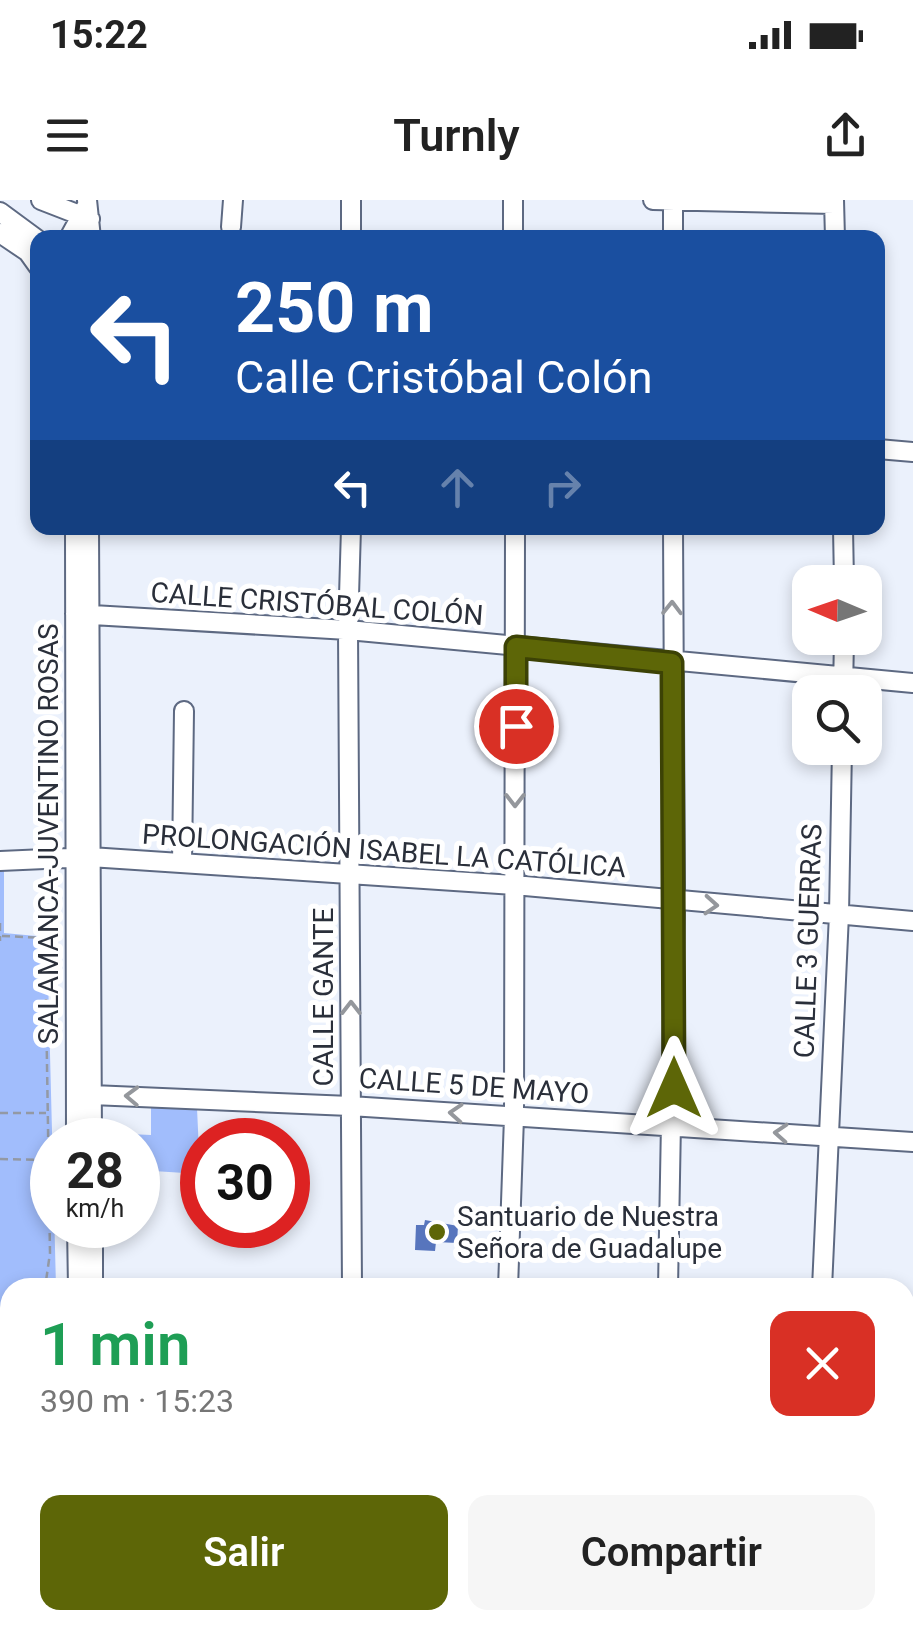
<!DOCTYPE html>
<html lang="es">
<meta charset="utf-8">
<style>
:root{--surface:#fff;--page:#f6f6f6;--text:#222;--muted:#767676;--accent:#5d6607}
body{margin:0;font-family:Roboto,sans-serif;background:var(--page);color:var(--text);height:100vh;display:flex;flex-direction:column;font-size:38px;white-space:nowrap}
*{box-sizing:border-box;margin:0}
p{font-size:32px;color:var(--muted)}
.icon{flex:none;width:55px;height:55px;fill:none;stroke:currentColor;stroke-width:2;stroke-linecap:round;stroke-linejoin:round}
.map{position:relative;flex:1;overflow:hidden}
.details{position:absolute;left:0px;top:1078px;width:915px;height:352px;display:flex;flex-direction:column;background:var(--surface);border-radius:30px 30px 0 0;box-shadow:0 5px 15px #0003}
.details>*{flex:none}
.banner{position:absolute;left:30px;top:30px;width:855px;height:305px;border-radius:20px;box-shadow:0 5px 15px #0003;background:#1a4fa0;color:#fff;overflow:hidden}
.needle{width:65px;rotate:272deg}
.fabs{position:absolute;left:792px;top:365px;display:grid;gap:20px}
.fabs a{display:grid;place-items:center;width:90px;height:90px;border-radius:20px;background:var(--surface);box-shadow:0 5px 15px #0003;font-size:50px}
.speed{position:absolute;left:30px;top:918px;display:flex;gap:20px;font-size:50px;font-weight:700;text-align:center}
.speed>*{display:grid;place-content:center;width:130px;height:130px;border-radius:50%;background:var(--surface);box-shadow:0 5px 15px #0003;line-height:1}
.speed small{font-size:25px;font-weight:400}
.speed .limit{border:15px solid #d22;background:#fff;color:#111}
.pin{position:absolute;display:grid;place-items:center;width:85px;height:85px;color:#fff;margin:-42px;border:5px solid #fff;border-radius:50%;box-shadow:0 2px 10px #0007}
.me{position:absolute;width:110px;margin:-55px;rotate:0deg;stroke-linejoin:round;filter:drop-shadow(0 0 8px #0008)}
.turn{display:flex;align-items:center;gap:35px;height:210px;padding:0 40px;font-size:45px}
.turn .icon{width:130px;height:130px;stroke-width:2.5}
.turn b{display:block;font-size:70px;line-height:85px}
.lanes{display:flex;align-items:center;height:95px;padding:0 40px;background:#0003;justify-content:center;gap:50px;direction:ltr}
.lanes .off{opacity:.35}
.round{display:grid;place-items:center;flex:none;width:105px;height:105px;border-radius:20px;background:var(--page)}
.overview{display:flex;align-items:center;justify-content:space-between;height:170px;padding:0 40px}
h1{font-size:60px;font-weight:600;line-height:75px;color:#1e9e55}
.action{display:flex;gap:20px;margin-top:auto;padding:20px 40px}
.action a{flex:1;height:115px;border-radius:20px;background:var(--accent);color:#fff;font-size:40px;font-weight:600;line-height:115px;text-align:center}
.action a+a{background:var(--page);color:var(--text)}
.status{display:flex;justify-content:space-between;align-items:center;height:70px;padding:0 50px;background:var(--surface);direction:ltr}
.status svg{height:28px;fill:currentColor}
header{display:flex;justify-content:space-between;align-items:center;height:130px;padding:0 40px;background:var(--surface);font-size:45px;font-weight:600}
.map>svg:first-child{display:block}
.green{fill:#a1bdfc}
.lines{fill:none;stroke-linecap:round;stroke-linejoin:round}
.river{stroke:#7696e1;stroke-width:20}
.building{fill:#5775bd}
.minor-casing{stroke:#5d6982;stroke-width:22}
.path{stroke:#9399a4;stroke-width:2.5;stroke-dasharray:8 5;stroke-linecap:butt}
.minor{stroke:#fff;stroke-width:18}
.oneway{stroke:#94979c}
.route-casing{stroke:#3c4205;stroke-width:25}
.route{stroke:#5d6607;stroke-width:18}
.poi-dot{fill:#5d6607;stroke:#fff;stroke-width:4}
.labels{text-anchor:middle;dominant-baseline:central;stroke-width:10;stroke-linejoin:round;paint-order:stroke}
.street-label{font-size:28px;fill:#2a2f3a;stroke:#fff}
.poi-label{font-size:28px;fill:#2a2f3a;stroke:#fff;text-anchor:start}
</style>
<div class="status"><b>15:22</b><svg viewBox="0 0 49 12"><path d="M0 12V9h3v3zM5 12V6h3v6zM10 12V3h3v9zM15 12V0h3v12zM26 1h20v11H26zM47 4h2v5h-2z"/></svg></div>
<header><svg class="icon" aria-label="menu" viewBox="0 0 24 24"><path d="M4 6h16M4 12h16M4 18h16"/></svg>Turnly<svg class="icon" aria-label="share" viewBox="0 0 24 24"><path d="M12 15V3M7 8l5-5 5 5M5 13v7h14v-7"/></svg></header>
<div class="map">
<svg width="913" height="1428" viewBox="0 0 913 1428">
<rect width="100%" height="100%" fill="#ebf1fc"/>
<path class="green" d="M 0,671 L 4,671 L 4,733 L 47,737 L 56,1087 L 10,1088 L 10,1113 L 0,1114 Z
M 151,905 L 197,908 L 200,974 L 138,970 L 138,940 L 107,940 L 107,933 L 151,935 Z"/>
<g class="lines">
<path class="river" d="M 0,1304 L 10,1315
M 50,1420 L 51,1428"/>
</g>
<path class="building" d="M 425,1020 L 458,1026 L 457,1043 L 436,1042 L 435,1051 L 415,1050 L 416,1025 L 424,1025 Z"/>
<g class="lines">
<g class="minor-casing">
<path id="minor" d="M 41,0 L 90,19
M 87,0 L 91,38
M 351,0 L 351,38
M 513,0 L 513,38
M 653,0 L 834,4
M 673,0 L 673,38
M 834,0 L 835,38
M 0,12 L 38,40
M 231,27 L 233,0
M 0,33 L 28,52 L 38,66
M 69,38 L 86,7
M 878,249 L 913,252
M 75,328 L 76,940
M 89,328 L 92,940
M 351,328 L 348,430 L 352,1088
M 843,328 L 844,382
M 75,414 L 348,430 L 913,483
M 843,492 L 844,438
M 0,661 L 90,657 L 514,685 L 913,721
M 182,663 L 184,511
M 92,895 L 350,906 L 913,942
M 77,1025 L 78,1088
M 93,1025 L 93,1088
M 508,1088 L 514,917 L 515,328
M 668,1088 L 675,702 L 673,328
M 822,1088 L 839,714 L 842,548
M 905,1179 L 913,1179
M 93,1420 L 94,1428
M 904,1420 L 913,1421
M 333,1428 L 334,1420
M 495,1428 L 496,1420
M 649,1428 L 649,1420
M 806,1428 L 806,1420"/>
</g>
<path class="path" d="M 0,723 L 0,741
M 2,736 L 45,738 L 50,1053 L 45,1088
M 0,913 L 46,913
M 0,959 L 47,960
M 0,1108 L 10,1108"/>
<use href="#minor" class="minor"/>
</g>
<defs><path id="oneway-chevron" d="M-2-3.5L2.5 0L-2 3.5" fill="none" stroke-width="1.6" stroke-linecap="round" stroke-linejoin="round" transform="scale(2.5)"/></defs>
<g class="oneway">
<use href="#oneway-chevron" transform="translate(672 408) rotate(-89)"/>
<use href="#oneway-chevron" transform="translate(515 600) rotate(90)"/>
<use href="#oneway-chevron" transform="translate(711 705) rotate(4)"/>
<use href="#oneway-chevron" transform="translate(351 808) rotate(-90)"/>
<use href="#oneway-chevron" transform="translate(132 896) rotate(-178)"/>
<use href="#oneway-chevron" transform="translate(456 913) rotate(-176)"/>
<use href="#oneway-chevron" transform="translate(781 933) rotate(-176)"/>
</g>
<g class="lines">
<g class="route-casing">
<path id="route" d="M 516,526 L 516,447 L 672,463 L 674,888"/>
</g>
<use href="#route" class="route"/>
</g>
<circle class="poi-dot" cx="437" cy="1032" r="10"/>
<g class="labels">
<g class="street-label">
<text transform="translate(317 404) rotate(4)">CALLE CRISTÓBAL COLÓN</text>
<text transform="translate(48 634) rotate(-90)">SALAMANCA-JUVENTINO ROSAS</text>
<text transform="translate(384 651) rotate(4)">PROLONGACIÓN ISABEL LA CATÓLICA</text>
<text transform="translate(808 741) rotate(-88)">CALLE 3 GUERRAS</text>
<text transform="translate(323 797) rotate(-90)">CALLE GANTE</text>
<text transform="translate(474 886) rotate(4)">CALLE 5 DE MAYO</text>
</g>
<g class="poi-label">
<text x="457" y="1016">Santuario de Nuestra<tspan x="457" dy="32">Señora de Guadalupe</tspan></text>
</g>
</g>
</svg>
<div class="fabs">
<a><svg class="needle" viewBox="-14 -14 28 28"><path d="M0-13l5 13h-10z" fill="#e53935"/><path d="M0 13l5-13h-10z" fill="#767676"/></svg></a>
<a><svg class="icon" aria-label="search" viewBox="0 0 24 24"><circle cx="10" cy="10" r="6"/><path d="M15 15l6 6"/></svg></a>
</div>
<div class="speed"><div>28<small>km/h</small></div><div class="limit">30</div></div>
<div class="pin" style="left:516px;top:526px;background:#d93025"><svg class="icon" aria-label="arrive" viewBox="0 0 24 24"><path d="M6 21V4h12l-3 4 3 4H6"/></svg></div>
<svg class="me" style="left:674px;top:888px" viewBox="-20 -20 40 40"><path d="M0-17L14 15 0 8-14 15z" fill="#5d6607" stroke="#fff" stroke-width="4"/></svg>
<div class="banner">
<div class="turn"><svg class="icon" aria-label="left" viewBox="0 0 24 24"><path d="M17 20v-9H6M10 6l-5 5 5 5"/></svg><div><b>250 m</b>Calle Cristóbal Colón</div></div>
<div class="lanes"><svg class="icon" aria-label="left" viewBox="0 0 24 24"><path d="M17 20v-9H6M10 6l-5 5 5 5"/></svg><svg class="icon off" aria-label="ahead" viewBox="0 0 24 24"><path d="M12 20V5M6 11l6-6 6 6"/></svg><svg class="icon off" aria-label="right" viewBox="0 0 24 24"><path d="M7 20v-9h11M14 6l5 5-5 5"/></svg></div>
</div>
<section class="details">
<div class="overview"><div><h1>1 min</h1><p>390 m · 15:23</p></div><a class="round" style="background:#d93025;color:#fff"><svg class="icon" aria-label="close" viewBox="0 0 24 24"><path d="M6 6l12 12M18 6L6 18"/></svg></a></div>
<div class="action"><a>Salir</a><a>Compartir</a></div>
</section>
</div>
